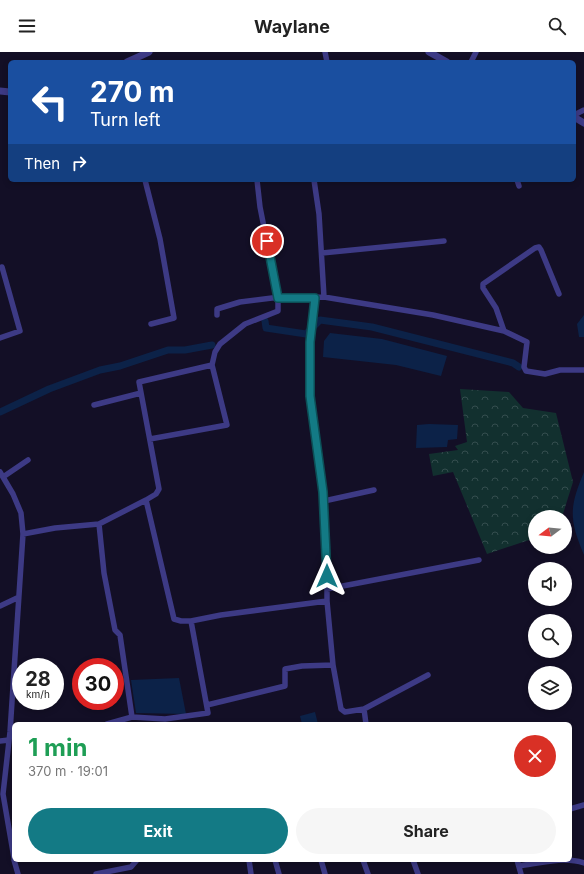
<!DOCTYPE html>
<meta charset="utf-8">
<style>
:root{--surface:#fff;--page:#f6f6f6;--text:#222;--muted:#767676;--accent:#137a85}
body{margin:0;font-family:Inter,sans-serif;background:var(--page);color:var(--text);height:100vh;display:flex;flex-direction:column;font-size:15px;white-space:nowrap}
*{box-sizing:border-box;margin:0}
p{font-size:13px;color:var(--muted)}
.icon{flex:none;width:22px;height:22px;fill:none;stroke:currentColor;stroke-width:2;stroke-linecap:round;stroke-linejoin:round}
.map{position:relative;flex:1;overflow:hidden}
.sheet{position:absolute;left:12px;top:670px;width:560px;height:140px;display:flex;flex-direction:column;background:var(--surface);border-radius:6px;box-shadow:0 2px 6px #0003}
.sheet>*{flex:none}
.guide{position:absolute;left:8px;top:8px;width:568px;height:122px;border-radius:6px;box-shadow:0 2px 6px #0003;background:#1a4fa0;color:#fff;overflow:hidden}
.needle{width:26px;rotate:254deg}
.controls{position:absolute;left:528px;top:458px;display:grid;gap:8px}
.controls a{display:grid;place-items:center;width:44px;height:44px;border-radius:50%;background:var(--surface);box-shadow:0 2px 6px #0003;font-size:20px}
.speed{position:absolute;left:12px;top:606px;display:flex;gap:8px;font-size:20px;font-weight:700;text-align:center}
.speed>*{display:grid;place-content:center;width:52px;height:52px;border-radius:50%;background:var(--surface);box-shadow:0 2px 6px #0003;line-height:1}
.speed small{font-size:10px;font-weight:400}
.speed .limit{border:6px solid #d22;background:#fff;color:#111}
.pin{position:absolute;display:grid;place-items:center;width:34px;height:34px;color:#fff;margin:-17px;border:2px solid #fff;border-radius:50%;box-shadow:0 1px 4px #0007}
.me{position:absolute;width:44px;margin:-22px;rotate:0deg;stroke-linejoin:round;filter:drop-shadow(0 0 3px #0008)}
.turn{display:flex;align-items:center;gap:14px;height:84px;padding:0 16px;font-size:18px}
.turn .icon{width:52px;height:52px;stroke-width:2.5}
.turn b{display:block;font-size:28px;line-height:34px}
.then{display:flex;align-items:center;height:38px;padding:0 16px;background:#0003;gap:8px;font-size:15px}
.round{display:grid;place-items:center;flex:none;width:42px;height:42px;border-radius:21px;background:var(--page)}
.overview{display:flex;align-items:center;justify-content:space-between;height:68px;padding:0 16px}
h1{font-size:24px;font-weight:700;line-height:30px;color:#1e9e55}
.cta{display:flex;gap:8px;margin-top:auto;padding:8px 16px}
.cta a{flex:1;height:46px;border-radius:24px;background:var(--accent);color:#fff;font-size:16px;font-weight:700;line-height:46px;text-align:center}
.cta a+a{background:var(--page);color:var(--text)}
header{display:flex;justify-content:space-between;align-items:center;height:52px;padding:0 16px;background:var(--surface);font-size:18px;font-weight:700}
.map>svg:first-child{display:block}
.forest{fill:url(#forest-crowns)}
.water{fill:#0c2248}
.lines{fill:none;stroke-linecap:round;stroke-linejoin:round}
.canal{stroke:#0c2248;stroke-width:7}
.minor{stroke:#3d3a85;stroke-width:5.5}
.tertiary{stroke:#3d3a85;stroke-width:7}
.route-casing{stroke:#0c4f56;stroke-width:10}
.route{stroke:#137a85;stroke-width:7}
</style>
<header><svg class="icon" aria-label="menu" viewBox="0 0 24 24"><path d="M4 6h16M4 12h16M4 18h16"/></svg>Waylane<svg class="icon" aria-label="search" viewBox="0 0 24 24"><circle cx="10" cy="10" r="6"/><path d="M15 15l6 6"/></svg></header>
<div class="map">
<svg width="584" height="822" viewBox="0 0 584 822">
<defs>
<pattern id="forest-crowns" width="20" height="18" patternUnits="userSpaceOnUse"><rect width="20" height="18" fill="#12302f"/><path d="M2 6a3 3 0 1 1 6 0M12 15a3 3 0 1 1 6 0" fill="none" stroke="#344d4e"/></pattern>
</defs>
<rect width="100%" height="100%" fill="#130f26"/>
<path class="forest" d="M 460,337 L 509,340 L 523,356 L 556,361 L 573,430 L 562,465 L 535,465 L 535,486 L 487,502 L 453,420 L 433,424 L 429,402 L 458,398 L 455,394 L 467,390 Z"/>
<path class="water" d="M 584,263 L 584,285 L 579,285 L 577,272 Z
M 330,281 L 382,287 L 447,304 L 441,324 L 396,313 L 323,305 L 324,289 Z
M 429,372 L 458,373 L 457,387 L 448,388 L 447,395 L 416,396 L 417,373 Z
M 584,420 L 584,503 C 569,467 569,456 584,420 Z
M 179,626 L 186,662 L 136,661 L 131,628 Z
M 315,660 L 318,672 L 302,672 L 300,664 Z"/>
<g class="lines">
<path class="canal" d="M 265,269 L 266,276 L 306,282 L 320,268 L 372,275 L 513,311 L 519,315
M 0,360 L 49,337 L 100,318 L 120,314 L 168,298 L 185,298 L 212,293"/>
<path class="minor" d="M 325,0 L 327,10
M 471,10 L 476,0
M 574,63 L 584,58
M 145,128 L 160,187 L 174,266 L 151,272
M 314,128 L 319,162 L 324,245
M 517,128 L 519,134
M 322,201 L 444,189
M 315,246 L 310,290 L 310,344 L 323,440 L 327,498 L 327,549
M 217,263 L 217,257 L 240,250 L 272,246 L 324,245 L 433,263 L 504,279 L 527,290 L 524,315 L 526,319 L 545,322 L 560,318 L 584,318
M 504,279 L 496,256 L 483,236 L 483,232 L 535,196 L 539,195 L 541,198 L 559,242
M 0,286 L 20,279 L 2,215
M 94,353 L 141,341
M 150,387 L 227,373 L 212,313
M 0,420 L 13,442 L 21,461 L 23,482 L 10,680 L 3,742 L 14,806
M 3,425 L 28,408
M 324,449 L 374,438
M 23,482 L 55,476 L 99,472
M 327,537 L 479,508
M 0,554 L 17,546
M 191,569 L 181,569 L 174,567 L 146,448 L 156,442 L 159,437 L 139,330 L 212,313 L 215,300 L 220,292 L 245,272 L 278,259 L 278,246 L 260,155 L 257,128
M 207,653 L 285,634 L 285,617 L 302,614 L 333,613
M 364,657 L 428,623
M 132,665 L 120,583 L 115,578 L 104,521 L 99,472 L 146,448
M 107,672 L 132,665 L 165,667 L 208,661 L 191,569 L 221,563 L 327,549 L 333,613 L 341,657 L 345,660 L 364,657 L 366,672
M 0,689 L 9,688
M 570,757 L 584,753
M 14,808 L 18,822
M 249,808 L 251,822
M 275,808 L 279,822
M 321,808 L 325,822
M 363,808 L 368,822
M 413,808 L 418,822
M 517,808 L 521,822
M 519,814 C 540,811 564,804 584,811
M 96,822 L 131,815 L 137,808"/>
<path class="tertiary" d="M 429,0 L 447,10
M 127,10 L 149,0
M 0,39 L 10,40
M 574,65 L 584,71"/>
</g>
<g class="lines">
<g class="route-casing">
<path id="route" d="M 267,189 L 278,246 L 315,246 L 310,290 L 310,344 L 323,440 L 327,524"/>
</g>
<use href="#route" class="route"/>
</g>
</svg>
<div class="controls">
<a><svg class="needle" viewBox="-14 -14 28 28"><path d="M0-13l5 13h-10z" fill="#e53935"/><path d="M0 13l5-13h-10z" fill="#767676"/></svg></a>
<a><svg class="icon" aria-label="sound" viewBox="0 0 24 24"><path d="M4 9h4l5-4v14l-5-4H4zM17 9q2 3 0 6"/></svg></a>
<a><svg class="icon" aria-label="search" viewBox="0 0 24 24"><circle cx="10" cy="10" r="6"/><path d="M15 15l6 6"/></svg></a>
<a><svg class="icon" aria-label="layers" viewBox="0 0 24 24"><path d="M12 4l9 5-9 5-9-5zM3 14l9 5 9-5"/></svg></a>
</div>
<div class="speed"><div>28<small>km/h</small></div><div class="limit">30</div></div>
<div class="pin" style="left:267px;top:189px;background:#d93025"><svg class="icon" aria-label="arrive" viewBox="0 0 24 24"><path d="M6 21V4h12l-3 4 3 4H6"/></svg></div>
<svg class="me" style="left:327px;top:524px" viewBox="-20 -20 40 40"><path d="M0-17L14 15 0 8-14 15z" fill="#137a85" stroke="#fff" stroke-width="4"/></svg>
<div class="guide">
<div class="turn"><svg class="icon" aria-label="left" viewBox="0 0 24 24"><path d="M17 20v-9H6M10 6l-5 5 5 5"/></svg><div><b>270 m</b>Turn left</div></div>
<div class="then">Then<svg class="icon" aria-label="right" viewBox="0 0 24 24"><path d="M7 20v-9h11M14 6l5 5-5 5"/></svg></div>
</div>
<section class="sheet">
<div class="overview"><div><h1>1 min</h1><p>370 m · 19:01</p></div><a class="round" style="background:#d93025;color:#fff"><svg class="icon" aria-label="close" viewBox="0 0 24 24"><path d="M6 6l12 12M18 6L6 18"/></svg></a></div>
<div class="cta"><a>Exit</a><a>Share</a></div>
</section>
</div>
